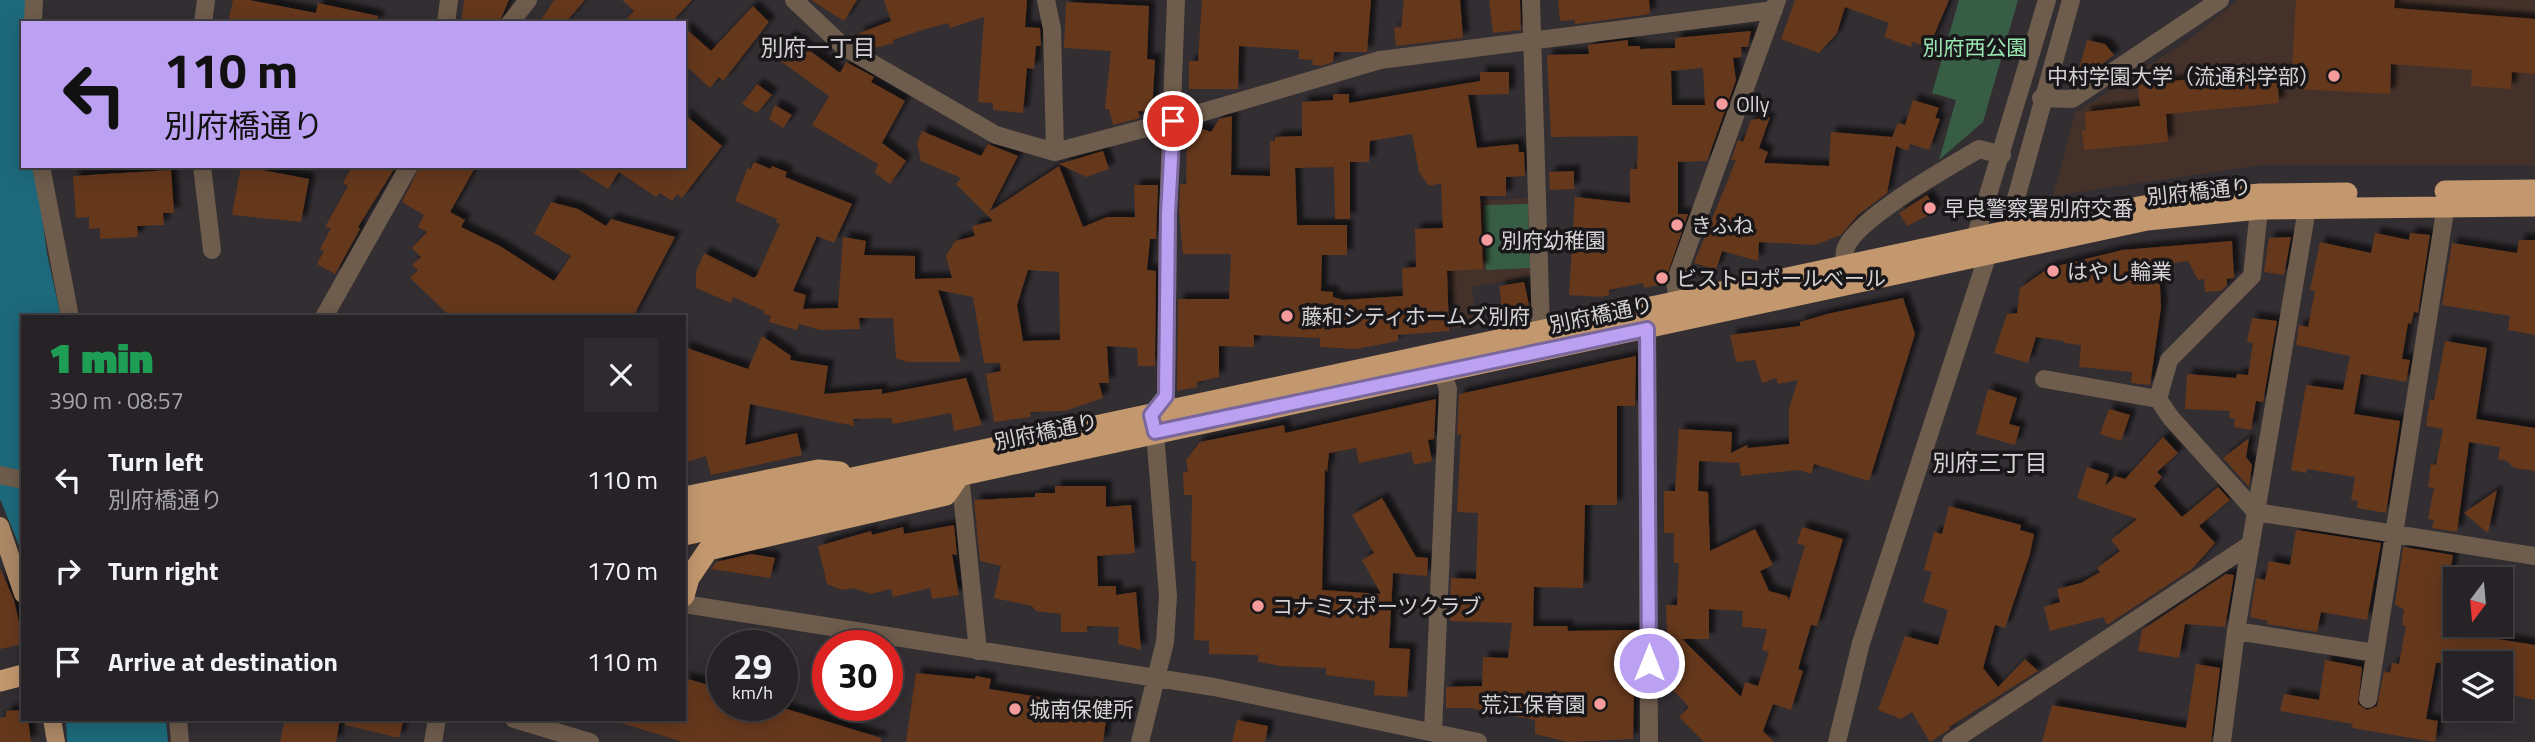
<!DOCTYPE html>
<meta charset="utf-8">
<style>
:root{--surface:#262226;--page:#2e2a2e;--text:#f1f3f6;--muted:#a4a4a7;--line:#423f43}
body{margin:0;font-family:"Titillium Web","Noto Sans JP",sans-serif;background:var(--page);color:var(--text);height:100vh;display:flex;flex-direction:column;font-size:26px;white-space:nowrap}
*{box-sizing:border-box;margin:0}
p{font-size:23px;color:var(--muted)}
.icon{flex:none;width:38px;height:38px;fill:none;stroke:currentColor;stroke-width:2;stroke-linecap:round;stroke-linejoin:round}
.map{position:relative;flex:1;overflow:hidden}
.sheet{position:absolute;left:21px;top:315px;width:665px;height:406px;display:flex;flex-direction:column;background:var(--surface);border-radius:0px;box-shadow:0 4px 18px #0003,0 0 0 2px var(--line)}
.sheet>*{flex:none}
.guide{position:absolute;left:21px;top:21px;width:665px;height:147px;border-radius:0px;box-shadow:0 4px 18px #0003,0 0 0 2px var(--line);background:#bca0f2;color:#111;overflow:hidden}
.needle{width:46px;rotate:196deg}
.fabs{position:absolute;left:2443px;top:567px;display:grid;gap:14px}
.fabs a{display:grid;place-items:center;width:70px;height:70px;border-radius:0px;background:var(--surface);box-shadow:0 4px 18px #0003,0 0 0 2px var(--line);font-size:35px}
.speed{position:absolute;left:707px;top:630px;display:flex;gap:14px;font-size:35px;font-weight:700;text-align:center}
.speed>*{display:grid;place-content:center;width:91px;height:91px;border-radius:50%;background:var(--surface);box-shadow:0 4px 18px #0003,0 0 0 2px var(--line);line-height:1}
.speed small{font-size:18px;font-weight:400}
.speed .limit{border:10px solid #d22;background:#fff;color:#111}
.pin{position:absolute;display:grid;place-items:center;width:60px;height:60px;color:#fff;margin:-30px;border:4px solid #fff;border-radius:50%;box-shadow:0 2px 7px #0007}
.me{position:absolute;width:77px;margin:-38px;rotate:0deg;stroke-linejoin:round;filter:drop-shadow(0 0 5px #0008)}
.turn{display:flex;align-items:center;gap:24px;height:147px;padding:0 28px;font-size:32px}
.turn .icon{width:91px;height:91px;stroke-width:2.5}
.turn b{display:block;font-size:49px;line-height:60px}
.round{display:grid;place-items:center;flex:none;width:74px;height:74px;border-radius:0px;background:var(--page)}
.headline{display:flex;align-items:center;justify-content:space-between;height:119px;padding:0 28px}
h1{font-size:42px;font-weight:800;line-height:52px;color:#1e9e55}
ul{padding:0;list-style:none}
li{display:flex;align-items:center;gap:21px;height:91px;padding:0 28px}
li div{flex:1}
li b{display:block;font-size:26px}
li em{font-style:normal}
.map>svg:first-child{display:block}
.education{fill:#44322a}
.green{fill:#375d44}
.water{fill:#1d697b}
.building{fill:#65371d;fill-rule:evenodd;filter:url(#shadow)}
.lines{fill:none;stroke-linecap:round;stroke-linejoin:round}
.minor{stroke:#6e5c4c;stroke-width:18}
.major{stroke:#ab8765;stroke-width:18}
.highway{stroke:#c3986e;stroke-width:21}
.route-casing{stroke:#7a689d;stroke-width:18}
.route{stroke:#bca0f2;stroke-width:12}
.poi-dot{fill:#f59b9c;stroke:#191719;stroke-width:2.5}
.labels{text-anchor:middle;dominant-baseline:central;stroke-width:7;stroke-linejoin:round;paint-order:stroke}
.park-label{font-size:21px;fill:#98e6b2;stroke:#191719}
.poi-label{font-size:21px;fill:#d5d2d5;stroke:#191719;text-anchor:start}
.street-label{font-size:21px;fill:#d5d2d5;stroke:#191719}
.neighbourhood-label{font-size:23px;fill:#d5d2d5;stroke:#191719}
</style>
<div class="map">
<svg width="2535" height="742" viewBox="0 0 2535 742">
<defs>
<filter id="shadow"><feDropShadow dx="6" dy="-6" stdDeviation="2" flood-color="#0009"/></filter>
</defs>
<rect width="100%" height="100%" fill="#322e32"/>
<path class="education" d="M 2238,0 L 2535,0 L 2535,165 L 2261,165 L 2053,196 L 2075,113 L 2190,39 Z
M 1532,198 L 1532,276 L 1472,287 L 1477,326 L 1451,329 L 1452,293 L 1445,293 L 1441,203 Z"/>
<path class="green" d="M 1959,0 L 2018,0 L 1983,122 L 1939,160 L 1956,100 L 1932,93 Z
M 1528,204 L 1530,268 L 1486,270 L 1484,205 Z"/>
<path class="water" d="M 0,0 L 26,0 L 26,23 L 23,23 L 23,166 L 35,166 L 47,254 L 61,317 L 23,317 L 23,555 L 0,499 Z
M 66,719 L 166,719 L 168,742 L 67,742 Z"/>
<path class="building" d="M 233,0 L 249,0 L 316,13 L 318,3 L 378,16 L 378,23 L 228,23 Z
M 464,0 L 509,0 L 499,23 L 461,23 Z
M 554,0 L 585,0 L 565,23 L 539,23 Z
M 622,0 L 692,0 L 671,23 L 623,23 L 634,11 Z
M 811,0 L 857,0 L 844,21 Z
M 884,0 L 1027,0 L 1025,27 L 1040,28 L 1041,46 L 1036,46 L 1034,69 L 1027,68 L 1023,113 L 993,110 L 993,103 L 978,102 L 984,17 L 950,28 L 948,23 L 919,31 L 893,40 L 894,43 L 871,49 L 857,34 L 891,21 Z
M 1202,0 L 1371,0 L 1367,52 L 1334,52 L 1333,62 L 1321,66 L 1312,65 L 1313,60 L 1299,59 L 1299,50 L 1239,46 L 1238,89 L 1189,89 L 1189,61 L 1198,61 Z
M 1404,0 L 1460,0 L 1463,38 L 1396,46 L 1394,28 L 1401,27 Z
M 1489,0 L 1520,0 L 1521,30 L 1493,33 Z
M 1558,0 L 1649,0 L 1650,14 L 1575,24 L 1574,20 L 1560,21 Z
M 1795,0 L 1949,0 L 1929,47 L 1912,42 L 1911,47 L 1884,37 L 1889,23 L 1845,7 L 1837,33 L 1819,53 L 1781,39 Z
M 2296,0 L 2395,0 L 2394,8 L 2535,19 L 2535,74 L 2512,72 L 2511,89 L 2471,86 L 2472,70 L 2391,64 L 2390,94 L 2278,88 L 2279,103 L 2166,114 L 2168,142 L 2084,150 L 2082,130 L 2086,131 L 2085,112 L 2140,106 L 2138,84 L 2292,70 Z
M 1066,2 L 1149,6 L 1147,59 L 1155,60 L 1152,112 L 1138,111 L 1140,118 L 1113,125 L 1109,109 L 1105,109 L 1111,51 L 1064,48 Z
M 753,6 L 769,22 L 723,81 L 719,77 L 710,88 L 684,64 L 684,27 L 711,51 Z
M 1751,31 L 1748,47 L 1741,47 L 1742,57 L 1733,58 L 1736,80 L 1707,161 L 1678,162 L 1678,214 L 1688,214 L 1664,284 L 1644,288 L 1643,283 L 1609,290 L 1609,295 L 1601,297 L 1569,295 L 1575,197 L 1630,203 L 1630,169 L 1637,169 L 1638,136 L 1551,137 L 1547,55 L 1589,54 L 1588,45 L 1628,40 L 1628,46 L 1640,46 L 1640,49 L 1675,48 L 1675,38 ZM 1703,68 L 1705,105 L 1672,105 L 1671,71 Z
M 790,36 L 840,73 L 846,62 L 874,77 L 871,82 L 905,101 L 882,143 L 906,161 L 890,184 L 875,173 L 878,164 L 812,125 L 829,96 L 775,57 Z
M 2087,40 L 2105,44 L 2114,55 L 2091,72 L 2079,69 Z
M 1480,72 L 1509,72 L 1509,94 L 1468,95 L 1477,148 L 1518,144 L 1519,152 L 1524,152 L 1525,176 L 1506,177 L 1506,196 L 1480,196 L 1483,269 L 1447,271 L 1449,331 L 1398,335 L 1398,341 L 1356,349 L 1320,347 L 1320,338 L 1254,335 L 1254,347 L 1219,346 L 1219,377 L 1197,382 L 1197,387 L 1177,391 L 1178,299 L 1229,299 L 1231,254 L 1183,254 L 1179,213 L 1180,184 L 1186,184 L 1187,132 L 1200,128 L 1211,132 L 1219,119 L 1232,116 L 1231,175 L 1270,176 L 1270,141 L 1275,141 L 1275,137 L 1302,136 L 1302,102 L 1333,100 L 1333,94 L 1349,94 L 1349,103 L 1480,81 ZM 1412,134 L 1419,172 L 1429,186 L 1441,183 L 1443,228 L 1415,229 L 1416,267 L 1402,268 L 1403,296 L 1343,300 L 1333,297 L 1333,292 L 1321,291 L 1322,255 L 1347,255 L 1347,225 L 1297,225 L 1295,168 L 1334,167 L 1335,219 L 1350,219 L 1350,162 L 1369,162 L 1370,141 Z
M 757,84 L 772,95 L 757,113 L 742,104 Z
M 1913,100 L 1939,108 L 1935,118 L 1940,119 L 1929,150 L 1910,144 L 1908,151 L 1896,146 L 1887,193 L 1858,215 L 1841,235 L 1815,245 L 1759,242 L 1758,261 L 1722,251 L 1716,270 L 1694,263 L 1736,160 L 1731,160 L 1738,140 L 1743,142 L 1751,120 L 1770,117 L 1759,148 L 1768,152 L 1764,163 L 1829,166 L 1831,132 L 1892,137 L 1898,123 L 1905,125 Z
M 775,105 L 792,115 L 783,128 L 769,119 Z
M 684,114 L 722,146 L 682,198 L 677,194 L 672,201 L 660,193 L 656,197 L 619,172 L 608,189 L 572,166 L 684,166 Z
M 922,131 L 981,156 L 988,144 L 1018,156 L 989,212 L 1059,166 L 1083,227 L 1107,217 L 1135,217 L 1134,185 L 1158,185 L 1156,239 L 1150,239 L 1147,270 L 1156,271 L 1155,366 L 1138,366 L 1137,348 L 1107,346 L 1109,383 L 1099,383 L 1103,398 L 1065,411 L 1030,412 L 1031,417 L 994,422 L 986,374 L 1001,371 L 1000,363 L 984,363 L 973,297 L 938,290 L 961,362 L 907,362 L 896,358 L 893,318 L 859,318 L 860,329 L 820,330 L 799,324 L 797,330 L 769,322 L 771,316 L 764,314 L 764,311 L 733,297 L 731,303 L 696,288 L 696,272 L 704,253 L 754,278 L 757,275 L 780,224 L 776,222 L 777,219 L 735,201 L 748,167 L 750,170 L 754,162 L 771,169 L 772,166 L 787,172 L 785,177 L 852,204 L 834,243 L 817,236 L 793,291 L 806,295 L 803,309 L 838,308 L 843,237 L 866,241 L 864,255 L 915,256 L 915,279 L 952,278 L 946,256 L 955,241 L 975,236 L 972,226 L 993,221 L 956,184 L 961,178 L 921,161 L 917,143 ZM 1028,270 L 1059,272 L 1060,340 L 1023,341 L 1017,305 Z
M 1103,151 L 1109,169 L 1086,177 L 1059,164 Z
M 241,166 L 309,179 L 301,222 L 232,215 Z
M 352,166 L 396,166 L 358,227 L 360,229 L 335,274 L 317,264 L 324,251 L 320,249 L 331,228 L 325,227 L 348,186 L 343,183 Z
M 420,166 L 476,166 L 450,212 L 465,220 L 461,227 L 500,246 L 554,281 L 571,256 L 534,233 L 551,202 L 578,209 L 606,226 L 611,219 L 675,237 L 633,317 L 451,317 L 410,278 L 418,270 L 412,265 L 421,257 L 412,248 L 427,232 L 418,227 L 424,215 L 402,202 Z
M 171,170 L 174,213 L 163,213 L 164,225 L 137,226 L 138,237 L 100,239 L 100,228 L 89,229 L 89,217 L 76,218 L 73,176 Z
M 1574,171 L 1574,189 L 1550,190 L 1549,172 Z
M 1927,195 L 1937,211 L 1907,226 L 1899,213 Z
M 2375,233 L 2409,240 L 2410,233 L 2430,235 L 2418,313 L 2414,312 L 2411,324 L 2408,323 L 2402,359 L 2410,360 L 2406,382 L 2361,374 L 2354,414 L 2400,421 L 2386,513 L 2357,508 L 2358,501 L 2351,500 L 2355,477 L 2307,469 L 2306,473 L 2291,470 L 2306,385 L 2343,390 L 2350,356 L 2296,345 L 2299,325 L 2308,327 L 2315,291 L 2310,290 L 2320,242 L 2371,253 Z
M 2291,237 L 2284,275 L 2264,272 L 2269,238 Z
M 2519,240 L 2535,240 L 2535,335 L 2508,330 L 2510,316 L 2442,305 L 2452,243 L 2517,253 Z
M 2232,241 L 2234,278 L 2227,279 L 2227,285 L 2221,291 L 2205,292 L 2204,279 L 2198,280 L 2188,261 L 2159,265 L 2161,307 L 2150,385 L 2131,383 L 2132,372 L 2079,367 L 2081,345 L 2064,343 L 2064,341 L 2036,337 L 2028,363 L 1994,353 L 2007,314 L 2017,313 L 2020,288 L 2049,268 L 2122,250 Z
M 1524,282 L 1529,305 L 1525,312 L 1503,316 L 1499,286 Z
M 1903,298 L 1915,334 L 1869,481 L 1814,464 L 1811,474 L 1799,470 L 1741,476 L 1739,463 L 1699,461 L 1698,491 L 1708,492 L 1710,551 L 1755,529 L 1773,565 L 1760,571 L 1769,591 L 1787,596 L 1789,600 L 1805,546 L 1797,543 L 1802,527 L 1843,539 L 1817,626 L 1811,625 L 1798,669 L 1803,671 L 1791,710 L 1773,704 L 1763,731 L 1774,742 L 1704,742 L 1679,717 L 1689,707 L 1668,685 L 1680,673 L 1676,639 L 1667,639 L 1666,605 L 1677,605 L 1679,563 L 1674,563 L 1674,533 L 1664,533 L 1664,491 L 1675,491 L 1679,429 L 1732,432 L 1731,453 L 1747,445 L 1748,448 L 1789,444 L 1789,408 L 1798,380 L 1778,384 L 1776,378 L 1762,383 L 1755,360 L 1736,362 L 1730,335 L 1800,326 L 1800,322 L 1827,314 ZM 1709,609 L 1743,611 L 1742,627 L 1767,629 L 1762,650 L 1769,652 L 1758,686 L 1745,682 L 1741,697 L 1682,639 L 1709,639 Z
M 2252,318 L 2277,321 L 2263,402 L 2256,401 L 2251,430 L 2234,427 L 2235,419 L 2229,418 L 2230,411 L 2185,409 L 2187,374 L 2236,378 L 2237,374 L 2248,375 L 2253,343 L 2247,342 Z
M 762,336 L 791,356 L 790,360 L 828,366 L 824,394 L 882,389 L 882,394 L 966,378 L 982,425 L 954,431 L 951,413 L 893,424 L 891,418 L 853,419 L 854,426 L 750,404 L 745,445 L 797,433 L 802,455 L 711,475 L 706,456 L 684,463 L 684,347 L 748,369 Z
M 2445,341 L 2487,348 L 2476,419 L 2535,428 L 2535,471 L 2514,468 L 2507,461 L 2498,459 L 2500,447 L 2469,442 L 2457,532 L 2432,528 L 2434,520 L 2428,519 L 2434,488 L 2428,487 L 2431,464 L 2436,465 L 2443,429 L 2426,426 L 2430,400 L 2434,400 Z
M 1636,356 L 1635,406 L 1617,406 L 1617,505 L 1585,505 L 1583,588 L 1534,587 L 1533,626 L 1567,626 L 1568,631 L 1635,630 L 1633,739 L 1568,742 L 1535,734 L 1535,720 L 1471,708 L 1446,708 L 1446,687 L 1482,686 L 1483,657 L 1508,658 L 1512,623 L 1450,621 L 1451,578 L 1476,579 L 1478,513 L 1457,512 L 1461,434 L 1457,435 L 1459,394 Z
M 1988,389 L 2017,398 L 2009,424 L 2020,427 L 2015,445 L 1976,434 Z
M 1436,399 L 1434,439 L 1428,440 L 1432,461 L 1414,465 L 1411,452 L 1359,463 L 1356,448 L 1329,453 L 1327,472 L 1325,469 L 1322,590 L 1381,594 L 1362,560 L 1374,553 L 1352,515 L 1382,498 L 1416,557 L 1428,558 L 1427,576 L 1393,573 L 1389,648 L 1410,649 L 1407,697 L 1374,695 L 1375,681 L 1326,675 L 1326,668 L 1281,666 L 1258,662 L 1258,655 L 1209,654 L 1209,641 L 1194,640 L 1196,561 L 1191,561 L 1192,495 L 1184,495 L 1183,472 L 1188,472 L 1186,460 L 1200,442 L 1284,425 L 1285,433 Z
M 2109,409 L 2130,415 L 2121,441 L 2100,434 Z
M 2163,437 L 2178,453 L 2157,472 L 2162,477 L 2154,486 L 2182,517 L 2218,487 L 2230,500 L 2199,526 L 2215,543 L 2192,569 L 2107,625 L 2103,617 L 2050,631 L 2044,607 L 2060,602 L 2057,589 L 2081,583 L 2100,572 L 2097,568 L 2120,551 L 2111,540 L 2137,519 L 2077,498 L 2087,467 L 2109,474 L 2105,486 L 2115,476 L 2125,479 Z
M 2249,438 L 2246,457 L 2252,465 L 2249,487 L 2223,458 Z
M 1055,486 L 1106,486 L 1106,507 L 1131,505 L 1135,553 L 1097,556 L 1098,586 L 1116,586 L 1116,595 L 1136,592 L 1141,650 L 1118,644 L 1119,627 L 1087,626 L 1087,632 L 1061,632 L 1061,614 L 1036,611 L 1032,606 L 994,598 L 1001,566 L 980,561 L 974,500 L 1035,497 L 1035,493 L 1055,493 Z
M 2497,490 L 2488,533 L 2464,513 Z
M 1949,506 L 2021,525 L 2020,530 L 2034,534 L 2030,554 L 2005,628 L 1995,625 L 1983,668 L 1998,687 L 2025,659 L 2038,671 L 1949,727 L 1950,729 L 1930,742 L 1912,712 L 1901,719 L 1878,710 L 1905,636 L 1938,645 L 1948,610 L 1923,602 L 1932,572 L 1924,570 L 1934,532 L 1942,534 Z
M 954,525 L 957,555 L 952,554 L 959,595 L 932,599 L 930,588 L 893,597 L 891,589 L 871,594 L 853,588 L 842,590 L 827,584 L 818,546 L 871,531 L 872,535 L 903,527 L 904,534 Z
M 2296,530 L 2381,543 L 2367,620 L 2321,612 L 2317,632 L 2267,624 L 2268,621 L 2250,617 L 2256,578 L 2265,580 L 2269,561 L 2290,565 Z
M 2403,547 L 2453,555 L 2441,630 L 2535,645 L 2535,700 L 2501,693 L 2501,663 L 2436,663 L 2426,719 L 2438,721 L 2435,742 L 2352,728 L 2353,724 L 2280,711 L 2284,694 L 2319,700 L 2325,660 L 2362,667 L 2358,704 L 2367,710 L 2377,706 L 2384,671 L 2390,673 L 2392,663 L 2399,664 L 2406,626 L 2402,625 L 2404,610 L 2395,604 Z
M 751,554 L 775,558 L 770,578 L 711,569 L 716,562 Z
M 0,568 L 14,600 L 23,640 L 23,644 L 0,649 Z
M 2226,574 L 2234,575 L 2225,627 L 2185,624 L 2179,658 L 2138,651 L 2142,630 Z
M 2196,664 L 2220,668 L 2211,742 L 2042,742 L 2052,705 L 2186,728 Z
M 916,673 L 975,679 L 976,676 L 991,679 L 989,689 L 1097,706 L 1096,712 L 1107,713 L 1103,742 L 906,742 Z
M 684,678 L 723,689 L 723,705 L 774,705 L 881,738 L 881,742 L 683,742 L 621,723 L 622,719 L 684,719 Z
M 23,710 L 23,719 L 28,719 L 31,742 L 0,742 L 0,718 L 6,717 L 6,711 Z
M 285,719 L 340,719 L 336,742 L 280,742 Z
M 346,719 L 404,719 L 399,738 L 345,725 Z
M 1237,720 L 1268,726 L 1265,742 L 1232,742 Z"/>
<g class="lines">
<path class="minor" d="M 794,0 L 844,47 L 996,135 L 1055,152 L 1173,121 L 1380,60 L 1774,10
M 1046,0 L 1052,29 L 1055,152
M 1531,0 L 1541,331
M 33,23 L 34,0
M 203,23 L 206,0
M 446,23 L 449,0
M 510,23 L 528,0
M 2041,98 L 2072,99 L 2220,0
M 41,166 L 70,317
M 202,166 L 212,250
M 1982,246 L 1975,238 L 2047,0
M 1844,266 C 1845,261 1844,254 1845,250 C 1853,220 1951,166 1979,149 L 2002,155
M 324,317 L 409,166
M 2044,379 L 2158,399 L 2171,418 L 2256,512 L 2535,556
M 2158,399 L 2169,360 L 2252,276 L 2259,209
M 0,475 L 23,480
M 960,475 L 978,651
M 684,604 L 1214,687 L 1478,742
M 2236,631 L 2375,653
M 2368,699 L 2446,205
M 178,719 L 180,742
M 514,719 L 590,742
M 1433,732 L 1448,389 L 1442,372
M 433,742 L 437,719
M 1140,742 L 1165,642 L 1168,596 L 1155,432 L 1151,415 L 1166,396 L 1168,213 L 1176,0
M 1649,742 L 1647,329 L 1678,301 L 1675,282 L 1777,0
M 1837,742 L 1861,643 L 1988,254 L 2007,231 L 2071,0
M 1951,742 L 2251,544
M 2222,742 L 2236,631 L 2307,209"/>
<path class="major" d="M 0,526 L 23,594
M 52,719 L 56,742"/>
<path class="highway" d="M 2445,191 L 2535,190
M 684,497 L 818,470 L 840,472
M 684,514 L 2007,231 L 2144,206 L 2260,194 L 2347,193
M 684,535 L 2147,220 L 2259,209 L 2535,206
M 684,596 L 689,578 L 708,550 L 946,495 L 960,475
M 0,681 L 23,675"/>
</g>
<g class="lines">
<g class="route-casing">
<path id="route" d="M 1173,121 L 1168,214 L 1166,396 L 1151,415 L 1155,432 L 1647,329 L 1649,663"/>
</g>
<use href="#route" class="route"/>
</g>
<g class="poi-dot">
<circle cx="2334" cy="76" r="7"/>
<circle cx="1722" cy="104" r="7"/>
<circle cx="1930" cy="208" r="7"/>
<circle cx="1677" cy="225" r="7"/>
<circle cx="1487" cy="240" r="7"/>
<circle cx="2053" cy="271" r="7"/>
<circle cx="1662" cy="278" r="7"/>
<circle cx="1287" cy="316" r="7"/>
<circle cx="1258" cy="606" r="7"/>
<circle cx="1600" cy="704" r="7"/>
<circle cx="1015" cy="709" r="7"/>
</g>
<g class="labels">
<g class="park-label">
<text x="1975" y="47">別府西公園</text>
</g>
<g class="poi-label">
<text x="2320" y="76" text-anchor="end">中村学園大学（流通科学部）</text>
<text x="1736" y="104">Olly</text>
<text x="1944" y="208">早良警察署別府交番</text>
<text x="1691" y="225">きふね</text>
<text x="1501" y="240">別府幼稚園</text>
<text x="2067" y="271">はやし輪業</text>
<text x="1676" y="278">ビストロポールべール</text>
<text x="1301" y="316">藤和シティホームズ別府</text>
<text x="1272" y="606">コナミスポーツクラブ</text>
<text x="1586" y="704" text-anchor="end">荒江保育園</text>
<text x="1029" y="709">城南保健所</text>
</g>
<g class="street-label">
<text transform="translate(2199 191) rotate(-6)">別府橋通り</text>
<text transform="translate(1601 314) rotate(-12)">別府橋通り</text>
<text transform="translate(1046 431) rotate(-12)">別府橋通り</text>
</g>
<g class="neighbourhood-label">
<text x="818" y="47">別府一丁目</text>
<text x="1990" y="462">別府三丁目</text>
</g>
</g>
</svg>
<div class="fabs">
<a><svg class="needle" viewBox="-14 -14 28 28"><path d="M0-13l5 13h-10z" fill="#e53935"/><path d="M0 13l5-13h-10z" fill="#a4a4a7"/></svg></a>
<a><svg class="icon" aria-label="layers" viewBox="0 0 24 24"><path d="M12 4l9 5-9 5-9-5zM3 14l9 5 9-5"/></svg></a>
</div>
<div class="speed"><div>29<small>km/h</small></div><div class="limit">30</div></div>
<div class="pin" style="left:1173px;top:121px;background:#d93025"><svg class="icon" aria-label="arrive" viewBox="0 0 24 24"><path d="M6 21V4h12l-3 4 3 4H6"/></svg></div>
<svg class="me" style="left:1649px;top:663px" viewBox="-20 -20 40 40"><circle r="17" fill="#bca0f2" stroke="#fff" stroke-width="3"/><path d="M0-11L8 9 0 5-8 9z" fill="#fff"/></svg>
<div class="guide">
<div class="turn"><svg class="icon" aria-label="left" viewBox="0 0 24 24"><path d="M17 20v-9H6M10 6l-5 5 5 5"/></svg><div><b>110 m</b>別府橋通り</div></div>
</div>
<section class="sheet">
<div class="headline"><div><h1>1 min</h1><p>390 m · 08:57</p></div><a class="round"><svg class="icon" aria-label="close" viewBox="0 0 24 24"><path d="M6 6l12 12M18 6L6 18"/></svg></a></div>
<ul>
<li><svg class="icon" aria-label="left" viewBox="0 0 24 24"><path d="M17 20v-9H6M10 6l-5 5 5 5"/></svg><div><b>Turn left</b><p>別府橋通り</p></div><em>110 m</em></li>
<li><svg class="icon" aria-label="right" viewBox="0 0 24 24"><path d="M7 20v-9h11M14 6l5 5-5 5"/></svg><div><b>Turn right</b></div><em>170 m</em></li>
<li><svg class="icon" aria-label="arrive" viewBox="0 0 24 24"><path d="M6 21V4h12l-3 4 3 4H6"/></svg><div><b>Arrive at destination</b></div><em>110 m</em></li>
</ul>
</section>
</div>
